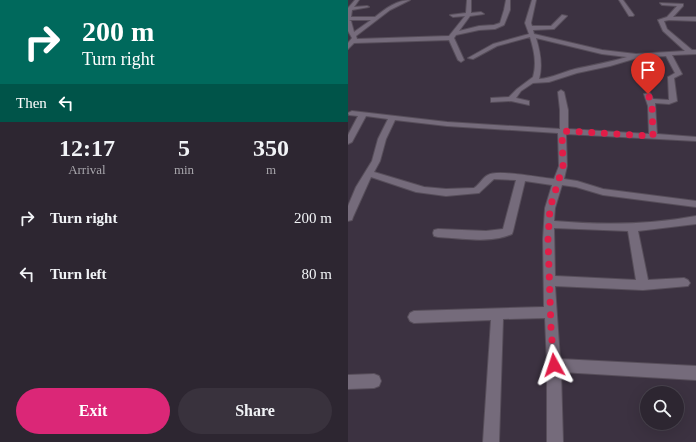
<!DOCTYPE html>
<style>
:root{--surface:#2d2631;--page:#39323d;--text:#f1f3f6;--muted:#a7a5ab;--line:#48434d;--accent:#db2777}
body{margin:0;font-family:Georgia,serif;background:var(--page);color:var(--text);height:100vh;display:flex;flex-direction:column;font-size:15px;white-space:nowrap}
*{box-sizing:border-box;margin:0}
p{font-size:13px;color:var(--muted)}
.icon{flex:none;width:22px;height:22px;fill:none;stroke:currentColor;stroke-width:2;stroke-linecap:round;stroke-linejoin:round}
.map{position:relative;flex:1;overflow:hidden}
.sheet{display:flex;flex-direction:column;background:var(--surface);width:348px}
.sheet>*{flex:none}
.hud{background:#00695c;color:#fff;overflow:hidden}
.controls{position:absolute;left:292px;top:386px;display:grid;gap:8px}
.controls a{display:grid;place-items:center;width:44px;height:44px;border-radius:50%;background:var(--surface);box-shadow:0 4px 16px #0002,0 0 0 1px var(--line);font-size:20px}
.pin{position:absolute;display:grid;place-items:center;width:34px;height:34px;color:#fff;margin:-41px -17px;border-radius:50% 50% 50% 0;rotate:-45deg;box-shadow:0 0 4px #0007}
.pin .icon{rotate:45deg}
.me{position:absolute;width:44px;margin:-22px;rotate:355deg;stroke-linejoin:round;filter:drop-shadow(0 0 3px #0008)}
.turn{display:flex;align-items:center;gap:14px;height:84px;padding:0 16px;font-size:18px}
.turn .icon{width:52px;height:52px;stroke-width:2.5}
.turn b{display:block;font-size:28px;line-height:34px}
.then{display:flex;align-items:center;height:38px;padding:0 16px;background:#0003;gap:8px;font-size:15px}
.eta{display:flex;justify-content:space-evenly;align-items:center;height:68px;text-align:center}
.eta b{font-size:24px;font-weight:700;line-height:28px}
.cta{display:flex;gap:8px;margin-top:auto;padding:8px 16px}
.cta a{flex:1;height:46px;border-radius:24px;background:var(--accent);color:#fff;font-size:16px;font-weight:700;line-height:46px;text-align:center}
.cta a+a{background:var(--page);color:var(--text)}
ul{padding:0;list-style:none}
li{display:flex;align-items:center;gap:12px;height:56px;padding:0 16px}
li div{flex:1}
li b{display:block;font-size:15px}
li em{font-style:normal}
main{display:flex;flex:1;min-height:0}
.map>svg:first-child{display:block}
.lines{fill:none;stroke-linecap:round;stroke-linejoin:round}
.minor-casing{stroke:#574e5a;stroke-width:2}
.minor{fill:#756b7b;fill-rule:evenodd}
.route{stroke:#e11d48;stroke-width:7;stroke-dasharray:0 12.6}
</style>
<main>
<section class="sheet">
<div class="hud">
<div class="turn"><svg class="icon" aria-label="right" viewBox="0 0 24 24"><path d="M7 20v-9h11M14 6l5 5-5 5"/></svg><div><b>200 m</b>Turn right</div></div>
<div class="then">Then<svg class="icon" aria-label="left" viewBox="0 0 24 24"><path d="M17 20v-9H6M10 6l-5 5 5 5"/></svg></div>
</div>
<div class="eta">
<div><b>12:17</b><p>Arrival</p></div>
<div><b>5</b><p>min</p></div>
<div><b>350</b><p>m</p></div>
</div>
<ul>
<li><svg class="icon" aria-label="right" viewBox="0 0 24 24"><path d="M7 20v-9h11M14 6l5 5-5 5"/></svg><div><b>Turn right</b></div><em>200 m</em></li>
<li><svg class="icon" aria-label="left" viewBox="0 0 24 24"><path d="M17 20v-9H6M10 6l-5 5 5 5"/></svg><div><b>Turn left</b></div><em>80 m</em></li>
</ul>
<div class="cta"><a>Exit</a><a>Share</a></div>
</section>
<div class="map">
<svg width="348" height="442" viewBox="0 0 348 442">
<rect width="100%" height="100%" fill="#3c3241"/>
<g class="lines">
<g class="minor-casing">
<path id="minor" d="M 7,0 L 11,0 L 6,7 L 19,6 L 21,7 L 4,10 L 3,17 L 27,17 C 37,9 49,0 62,0 L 42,10 L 8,36 L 9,39 L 101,36 L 117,16 L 105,17 L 102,15 L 118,13 L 119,0 L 123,0 L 123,13 L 133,12 L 136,14 L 122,16 L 111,31 L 131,26 L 146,25 L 152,23 L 156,10 L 158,0 L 162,0 L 162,10 L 156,25 L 147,29 L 131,30 L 108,35 L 106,38 L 116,60 L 113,62 L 110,60 L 101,40 L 6,43 L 0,49 L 0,43 L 4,38 L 0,31 L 0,8 ZM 1,20 L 23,20 L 6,32 L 3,21 Z
M 184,0 L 188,0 L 183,23 L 184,26 L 203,26 L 214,15 L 219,16 L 206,29 L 185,30 L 186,34 L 254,50 L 288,54 L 337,51 L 315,31 L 310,20 L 319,17 L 329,6 L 314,5 L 312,3 L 335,4 L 335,6 L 325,17 L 348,17 L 348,21 L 321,20 L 316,21 L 319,29 L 344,50 L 348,50 L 348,54 L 324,55 L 334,74 L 326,78 L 329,101 L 321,104 L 307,103 L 309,134 L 348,137 L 348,141 L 218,134 L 219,166 L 216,179 L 229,181 L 255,189 L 348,201 L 348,207 L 255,195 L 228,187 L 214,185 L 207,208 L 206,221 C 254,225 301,225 348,216 L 348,224 L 290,231 L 300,280 L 336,278 L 340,280 L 342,283 L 340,286 L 295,290 L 207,286 L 212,359 L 348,366 L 348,380 L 213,372 L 215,442 L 199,442 L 199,365 L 197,318 L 155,319 L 151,442 L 135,442 L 143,320 L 66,323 L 62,321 L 60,317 L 62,313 L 66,311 L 196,307 L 195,239 L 197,208 L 204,185 L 177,181 L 165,231 L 164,234 C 142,244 113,238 90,237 L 86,236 L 85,233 L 86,230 L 90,229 L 138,231 L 155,229 L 168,180 L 146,179 L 131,193 L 98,196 L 68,192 L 23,177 L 5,217 L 4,220 L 0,221 L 0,206 L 8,187 L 24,161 L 30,139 L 40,119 L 18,116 L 4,142 L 0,144 L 0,135 L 10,116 L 1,115 L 0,113 L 4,111 L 99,122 L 212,129 L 212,110 L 210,92 L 213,90 L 216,92 L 220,110 L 220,129 L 301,134 L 300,106 L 296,94 L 302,93 L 305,99 L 321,100 L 320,77 L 327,73 L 318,56 L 289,58 L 262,66 L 229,73 L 201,82 L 185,83 L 173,91 L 168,98 L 181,101 L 181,105 L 163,101 L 143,102 L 143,98 L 161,97 L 169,89 L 185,77 C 189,63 186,50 182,37 L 149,46 L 125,59 L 120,58 L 145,44 L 181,34 L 177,23 ZM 188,38 L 254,54 L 279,57 C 262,62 245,65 227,69 C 215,72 204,78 191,79 C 195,65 192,51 188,38 ZM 47,120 L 99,126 L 210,133 L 211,166 L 206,179 C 194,178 149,169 140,175 C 134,178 132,184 126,188 L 98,189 L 76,187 L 26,172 L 32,161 L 38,139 ZM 206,228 L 280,231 L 288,280 L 207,276 Z
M 271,0 L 275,0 L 286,15 L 285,16 L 281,16 Z
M 26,374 L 31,376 L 33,381 L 31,386 L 26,388 L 0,389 L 0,375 Z"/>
</g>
<use href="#minor" class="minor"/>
</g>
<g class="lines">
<path class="route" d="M 206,365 L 203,328 L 200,239 L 202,208 L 215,166 L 214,134 L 216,131 L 305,136 L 304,106 L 300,94"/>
</g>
</svg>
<div class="controls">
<a><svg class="icon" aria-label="search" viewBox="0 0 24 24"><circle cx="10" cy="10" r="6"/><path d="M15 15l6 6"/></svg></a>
</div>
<div class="pin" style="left:300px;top:94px;background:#d93025"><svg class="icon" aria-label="arrive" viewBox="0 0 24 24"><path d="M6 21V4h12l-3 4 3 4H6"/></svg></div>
<svg class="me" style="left:206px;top:365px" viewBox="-20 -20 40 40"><path d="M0-17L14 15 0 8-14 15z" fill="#e11d48" stroke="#fff" stroke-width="4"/></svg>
</div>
</main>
